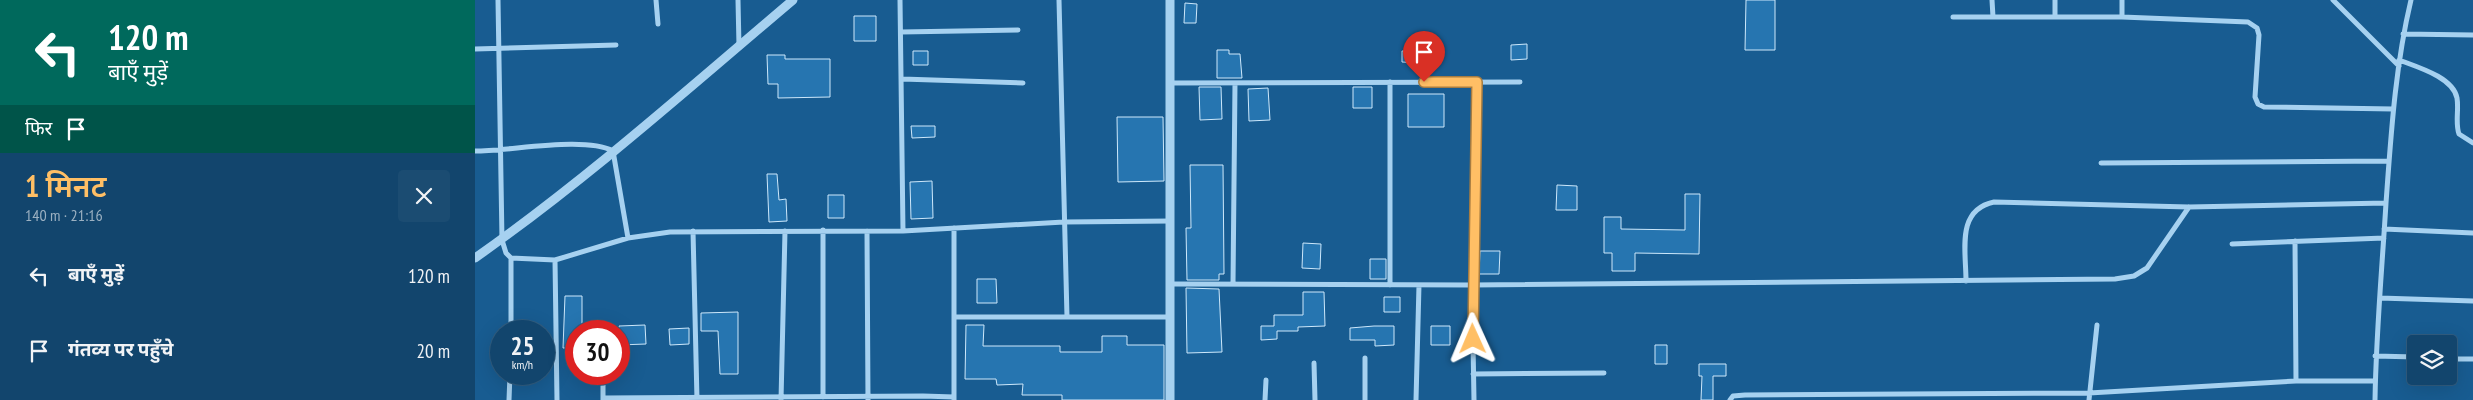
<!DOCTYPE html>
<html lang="hi">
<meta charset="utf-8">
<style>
:root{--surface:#12456d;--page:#1b4c72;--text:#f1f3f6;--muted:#9cb1c2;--line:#315d80;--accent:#ffbf65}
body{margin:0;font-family:"PT Sans Narrow","Noto Sans Devanagari",sans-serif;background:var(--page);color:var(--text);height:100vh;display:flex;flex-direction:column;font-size:19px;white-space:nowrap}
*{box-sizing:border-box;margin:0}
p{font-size:16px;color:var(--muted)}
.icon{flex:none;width:28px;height:28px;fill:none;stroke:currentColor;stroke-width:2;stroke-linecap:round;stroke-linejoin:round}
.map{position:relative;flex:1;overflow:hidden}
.panel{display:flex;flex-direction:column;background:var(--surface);width:475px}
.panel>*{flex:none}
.guide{background:#00695c;color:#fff;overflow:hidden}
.fabs{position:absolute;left:1932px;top:335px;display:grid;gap:10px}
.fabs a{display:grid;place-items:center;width:50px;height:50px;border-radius:5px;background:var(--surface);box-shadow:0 5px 20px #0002,0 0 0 1px var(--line);font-size:25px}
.speed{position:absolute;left:15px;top:320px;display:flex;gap:10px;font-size:25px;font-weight:700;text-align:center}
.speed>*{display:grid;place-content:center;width:65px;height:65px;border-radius:50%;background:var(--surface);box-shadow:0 5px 20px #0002,0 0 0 1px var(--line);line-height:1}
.speed small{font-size:12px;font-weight:400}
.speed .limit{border:8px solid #d22;background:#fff;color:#111}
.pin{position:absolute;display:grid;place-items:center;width:42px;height:42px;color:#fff;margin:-51px -21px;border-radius:50% 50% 50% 0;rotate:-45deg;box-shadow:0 0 5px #0007}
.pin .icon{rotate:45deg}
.me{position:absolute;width:55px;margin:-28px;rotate:359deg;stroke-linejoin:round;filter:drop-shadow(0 0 4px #0008)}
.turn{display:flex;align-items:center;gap:18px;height:105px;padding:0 25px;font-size:22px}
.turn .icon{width:65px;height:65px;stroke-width:2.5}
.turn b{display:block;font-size:35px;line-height:42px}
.then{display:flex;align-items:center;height:48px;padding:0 25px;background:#0003;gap:10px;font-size:19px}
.round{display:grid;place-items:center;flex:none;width:52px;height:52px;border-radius:5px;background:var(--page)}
.overview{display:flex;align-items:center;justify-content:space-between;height:85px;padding:0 25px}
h1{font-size:30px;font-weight:600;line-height:38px;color:var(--accent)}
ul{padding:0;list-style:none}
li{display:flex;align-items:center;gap:15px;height:75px;padding:0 25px}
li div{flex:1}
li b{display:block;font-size:19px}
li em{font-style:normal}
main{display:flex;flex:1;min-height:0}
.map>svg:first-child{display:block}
.building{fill:#2675b0;stroke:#cde8fb}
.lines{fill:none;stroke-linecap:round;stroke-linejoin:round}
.minor{stroke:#a6d1f0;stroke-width:5}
.tertiary{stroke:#a6d1f0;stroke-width:9}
.route-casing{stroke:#a67c42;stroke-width:12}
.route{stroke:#ffbf65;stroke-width:9}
</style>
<main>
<section class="panel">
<div class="guide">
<div class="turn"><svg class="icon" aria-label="left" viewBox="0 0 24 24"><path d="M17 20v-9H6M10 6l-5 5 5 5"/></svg><div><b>120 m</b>बाएँ मुड़ें</div></div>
<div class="then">फिर<svg class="icon" aria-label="arrive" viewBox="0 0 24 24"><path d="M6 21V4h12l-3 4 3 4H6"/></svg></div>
</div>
<div class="overview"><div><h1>1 मिनट</h1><p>140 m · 21:16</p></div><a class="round"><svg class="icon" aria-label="close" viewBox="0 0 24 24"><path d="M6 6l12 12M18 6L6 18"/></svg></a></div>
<ul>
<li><svg class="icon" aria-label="left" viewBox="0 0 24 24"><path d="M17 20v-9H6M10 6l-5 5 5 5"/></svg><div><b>बाएँ मुड़ें</b></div><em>120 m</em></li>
<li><svg class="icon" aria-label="arrive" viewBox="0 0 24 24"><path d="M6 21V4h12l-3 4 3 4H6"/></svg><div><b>गंतव्य पर पहुँचे</b></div><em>20 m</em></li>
</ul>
</section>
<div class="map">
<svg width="1998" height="400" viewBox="0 0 1998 400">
<rect width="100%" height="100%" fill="#185c91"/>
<path class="building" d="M 1271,0 L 1300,0 L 1300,50 L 1270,50 Z
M 710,3 L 722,4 L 721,23 L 709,23 Z
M 379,16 L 401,16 L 401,41 L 379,41 Z
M 1052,44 L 1052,59 L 1036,60 L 1036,45 Z
M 742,50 L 754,50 L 754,54 L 765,54 L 767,78 L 742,78 Z
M 438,51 L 453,51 L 453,65 L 438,65 Z
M 927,51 L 944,51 L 943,63 L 927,62 Z
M 292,55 L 310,55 L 310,59 L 355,59 L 355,97 L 303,98 L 303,84 L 293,84 Z
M 724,87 L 746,87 L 747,119 L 725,120 Z
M 878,87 L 897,87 L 897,108 L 878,108 Z
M 793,88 L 795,120 L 774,121 L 773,89 Z
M 933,94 L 969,94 L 969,127 L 933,127 Z
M 642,117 L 688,117 L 689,181 L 643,182 Z
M 436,126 L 460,126 L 460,137 L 437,138 Z
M 715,165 L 748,165 L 749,274 L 744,274 L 744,280 L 712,280 L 711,228 L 716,228 Z
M 292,174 L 302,174 L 304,200 L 311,199 L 312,221 L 294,222 Z
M 457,181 L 458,218 L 436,219 L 435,182 Z
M 1082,185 L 1102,186 L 1102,210 L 1081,210 Z
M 1210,194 L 1225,194 L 1224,254 L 1160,253 L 1160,271 L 1137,271 L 1137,253 L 1129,253 L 1129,217 L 1146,217 L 1146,229 L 1210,230 Z
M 353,195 L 369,195 L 369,218 L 353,218 Z
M 828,243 L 846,244 L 845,269 L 827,268 Z
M 1005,251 L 1025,251 L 1024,274 L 1004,274 Z
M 895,259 L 911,259 L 911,279 L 895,279 Z
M 502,279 L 521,279 L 522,303 L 502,303 Z
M 711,288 L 744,289 L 747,352 L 712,353 Z
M 828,292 L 849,292 L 850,326 L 823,327 L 823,331 L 802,331 L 802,339 L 786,340 L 786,326 L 799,326 L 799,315 L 828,315 Z
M 90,296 L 107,296 L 107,331 L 101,331 L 101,348 L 88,348 Z
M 909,297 L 925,297 L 925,312 L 909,312 Z
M 263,312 L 263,374 L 245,374 L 243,331 L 226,331 L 226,313 Z
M 170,325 L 171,344 L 144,345 L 144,326 Z
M 491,325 L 509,325 L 508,346 L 585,346 L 585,352 L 627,352 L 627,336 L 652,336 L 652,345 L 689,345 L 689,400 L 587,400 L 587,395 L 547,395 L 548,384 L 522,385 L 521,379 L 490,379 Z
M 899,326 L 919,326 L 919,345 L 900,346 L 900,340 L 875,340 L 875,328 Z
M 956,326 L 975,326 L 975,345 L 956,345 Z
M 214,328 L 214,344 L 195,345 L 194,329 Z
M 1180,345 L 1192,345 L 1192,364 L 1180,364 Z
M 1224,364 L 1251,364 L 1251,376 L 1238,376 L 1238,400 L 1226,400 L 1227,376 L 1224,376 Z"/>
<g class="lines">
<path class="minor" d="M 23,0 L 27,240 L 31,253 L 36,258 L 80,260 L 153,238 L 195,232 L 428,231 L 589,222 L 696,221
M 181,0 L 183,24
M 263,0 L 264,46
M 425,0 L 428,231
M 584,0 L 592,317
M 1517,0 L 1518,17
M 1647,0 L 1647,17
M 1858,0 L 1924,66
M 1478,17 L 1647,17 L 1773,22 L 1782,28 L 1784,35 L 1780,97 L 1783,104 L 1789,107 L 1918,109
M 1580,17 L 1580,0
M 426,32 L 543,30
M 1928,34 L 1998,35
M 0,49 L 141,45
M 1924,60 C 1942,67 1978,77 1982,98 C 1984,110 1980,123 1984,134 L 1998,143
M 427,79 L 548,83
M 915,82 L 915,285
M 695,83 L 1045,82
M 0,151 C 37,151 109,136 138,151 L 153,238
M 1626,163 L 1914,161
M 479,228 L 479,397
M 1909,229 L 1998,233
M 218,231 L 222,400
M 392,231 L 393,400
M 1820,241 L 1821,381
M 1757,244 L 1909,238
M 80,260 L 82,400
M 1491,281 C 1491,250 1481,210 1519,202 L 1714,207 L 1911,203
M 696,284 L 997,285 L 1640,279 L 1659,276 L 1672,268 L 1714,207
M 758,284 L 760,83
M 1905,298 L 1998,301
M 480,317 L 695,317
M 36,331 L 36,258
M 1900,356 L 1941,357
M 1974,359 L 1998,359
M 839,363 L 840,400
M 128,374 L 128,400
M 998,374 L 1129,373
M 348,397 L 348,230
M 128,398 L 448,396 L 479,397 L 479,400
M 34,400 L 35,374
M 306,400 L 310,231
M 790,400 L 791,380
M 890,400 L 890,358
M 941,400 L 944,285
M 999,400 L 997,285 L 1002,82
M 1255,400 L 1258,396 L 1270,395 L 1614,393 L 1821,381 L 1900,381
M 1614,400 L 1622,325
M 1900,400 C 1901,334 1907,269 1911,203 C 1916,135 1920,67 1936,0"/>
<path class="tertiary" d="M 695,0 L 695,400
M 0,258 C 111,180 214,88 318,0"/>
</g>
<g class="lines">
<g class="route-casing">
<path id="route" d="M 949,82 L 1002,82 L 998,339"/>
</g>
<use href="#route" class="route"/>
</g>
</svg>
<div class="fabs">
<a><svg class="icon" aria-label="layers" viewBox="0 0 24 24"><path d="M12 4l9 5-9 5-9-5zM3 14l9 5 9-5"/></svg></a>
</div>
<div class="speed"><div>25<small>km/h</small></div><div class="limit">30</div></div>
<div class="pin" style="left:949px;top:82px;background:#d93025"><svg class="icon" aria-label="arrive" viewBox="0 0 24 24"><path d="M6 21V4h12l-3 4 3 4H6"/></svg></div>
<svg class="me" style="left:998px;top:339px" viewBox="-20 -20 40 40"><path d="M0-17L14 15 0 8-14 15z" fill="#ffbf65" stroke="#fff" stroke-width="4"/></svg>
</div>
</main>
